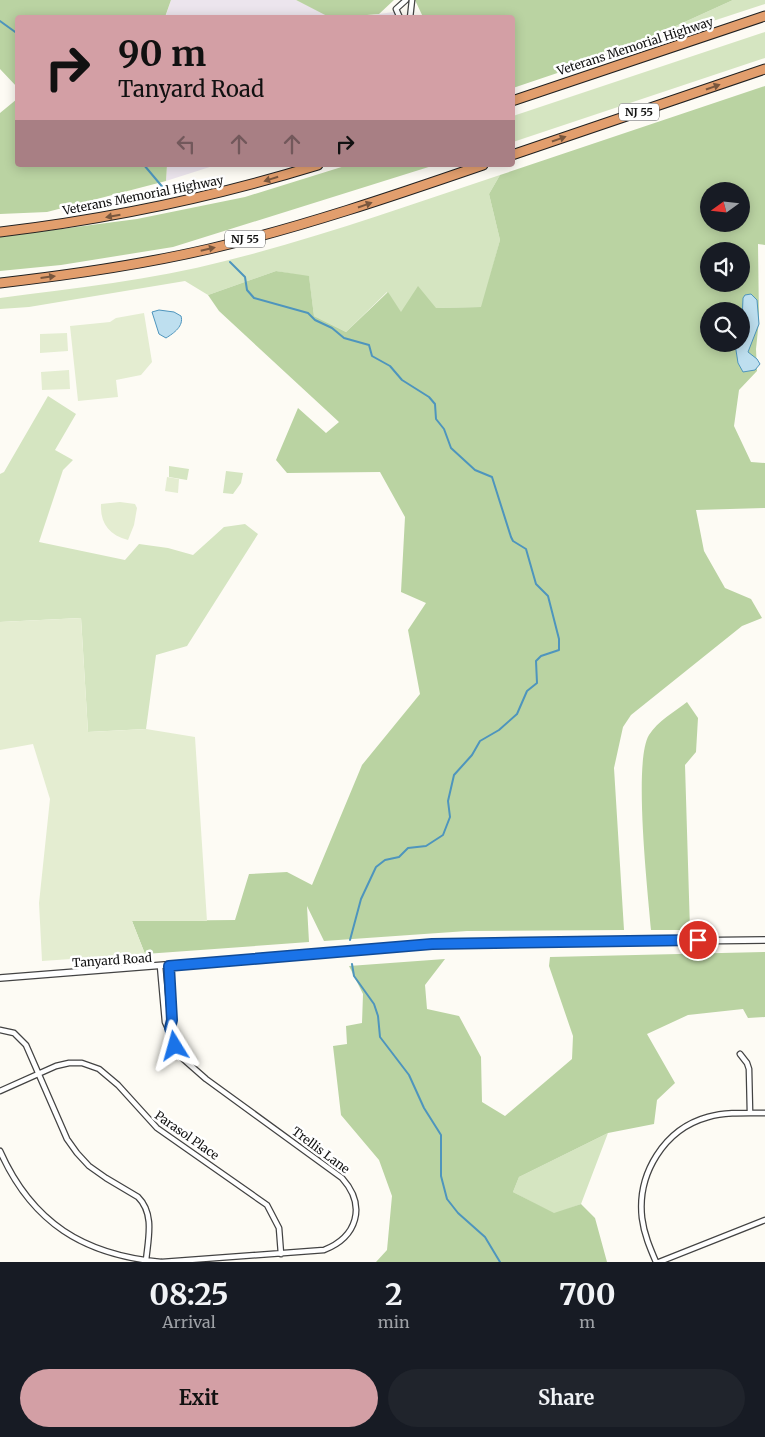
<!DOCTYPE html>
<style>
:root{--surface:#171b24;--page:#20242c;--text:#f1f3f6;--muted:#9ea1a6;--accent:#d39fa5}
body{margin:0;font-family:Merriweather,serif;background:var(--page);color:var(--text);height:100vh;display:flex;flex-direction:column;font-size:19px;white-space:nowrap}
*{box-sizing:border-box;margin:0}
p{font-size:16px;color:var(--muted)}
.icon{flex:none;width:28px;height:28px;fill:none;stroke:currentColor;stroke-width:2;stroke-linecap:round;stroke-linejoin:round}
.map{position:relative;height:1262px;overflow:hidden}
.side{display:flex;flex-direction:column;background:var(--surface);flex:1}
.side>*{flex:none}
.banner{position:absolute;left:15px;top:15px;width:500px;height:152px;border-radius:5px;box-shadow:0 2px 12px #0003;background:#d39fa5;color:#111;overflow:hidden}
.needle{width:32px;rotate:255deg}
.fabs{position:absolute;left:700px;top:182px;display:grid;gap:10px}
.fabs a{display:grid;place-items:center;width:50px;height:50px;border-radius:50%;background:var(--surface);box-shadow:0 2px 12px #0003;font-size:25px}
.pin{position:absolute;display:grid;place-items:center;width:42px;height:42px;color:#fff;margin:-21px;border:2px solid #fff;border-radius:50%;box-shadow:0 1px 5px #0007}
.me{position:absolute;width:55px;margin:-28px;rotate:352deg;stroke-linejoin:round;filter:drop-shadow(0 0 4px #0008)}
.turn{display:flex;align-items:center;gap:18px;height:105px;padding:0 20px;font-size:22px}
.turn .icon{width:65px;height:65px;stroke-width:2.5}
.turn b{display:block;font-size:35px;line-height:42px}
.lanes{display:flex;align-items:center;height:48px;padding:0 20px;background:#0003;justify-content:center;gap:25px;direction:ltr}
.lanes .off{opacity:.35}
.eta{display:flex;justify-content:space-evenly;align-items:center;height:85px;text-align:center}
.eta b{font-size:30px;font-weight:700;line-height:35px}
.primary-button{display:flex;gap:10px;margin-top:auto;padding:10px 20px}
.primary-button a{flex:1;height:58px;border-radius:30px;background:var(--accent);color:#111;font-size:20px;font-weight:700;line-height:58px;text-align:center}
.primary-button a+a{background:var(--page);color:var(--text)}
.map>svg:first-child{display:block}
.industrial{fill:#ece5ed}
.green{fill:#d5e5c1}
.forest{fill:#bad3a2;fill-rule:evenodd}
.pitch{fill:#e4edd1}
.water{fill:#bedfef;stroke:#4e95bd}
.lines{fill:none;stroke-linecap:round;stroke-linejoin:round}
.stream{stroke:#4e95bd;stroke-width:2}
.minor-casing{stroke:#434343;stroke-width:7}
.tertiary-casing{stroke:#434343;stroke-width:8}
.motorway-casing{stroke:#212121;stroke-width:11}
.minor{stroke:#fff;stroke-width:4.5}
.tertiary{stroke:#fff;stroke-width:5.5}
.motorway{stroke:#e29e6d;stroke-width:9}
.oneway{fill:#79573e}
.route-casing{stroke:#114b97;stroke-width:12}
.route{stroke:#1a73e8;stroke-width:9}
.labels{text-anchor:middle;dominant-baseline:central;stroke-width:5;stroke-linejoin:round;paint-order:stroke}
.shield{fill:#fff;stroke:#585858;stroke-width:1}
.shield-label{font-size:11px;font-weight:bold;fill:#101010}
.street-label{font-size:12px;fill:#101010;stroke:#fff}
</style>
<div class="map">
<svg width="765" height="1262" viewBox="0 0 765 1262">
<rect width="100%" height="100%" fill="#fdfbf4"/>
<path class="industrial" d="M 171,0 L 296,0 L 331,17 L 165,18 Z
M 401,11 L 399,17 L 356,18 L 379,14 Z
M 167,165 L 216,165 L 166,181 Z"/>
<path class="green" d="M 733,0 L 765,0 L 765,4 L 652,41 L 656,35 Z
M 765,32 L 765,58 L 513,142 L 513,116 Z
M 500,175 L 489,194 L 500,240 L 482,307 L 436,308 L 401,313 L 387,292 L 346,332 L 314,316 L 309,277 L 276,271 L 208,295 L 185,281 L 29,307 L 0,309 L 0,298 C 75,288 151,280 225,261 C 318,238 409,205 500,175 Z
M 48,396 L 76,414 L 55,450 L 73,460 L 63,470 L 39,542 L 125,560 L 139,544 L 168,548 L 193,555 L 224,527 L 245,524 L 258,534 L 187,646 L 156,655 L 146,729 L 88,732 L 81,618 L 0,622 L 0,474 L 4,472 Z
M 169,466 L 189,469 L 187,480 L 169,477 Z
M 226,471 L 243,473 L 241,483 L 233,494 L 223,493 Z
M 608,1133 L 581,1204 L 554,1214 L 513,1192 L 519,1177 Z"/>
<path class="forest" d="M 0,0 L 171,0 L 165,17 L 18,18 L 17,87 L 0,69 Z
M 296,0 L 394,0 L 379,14 L 331,18 Z
M 415,0 L 733,0 L 656,35 L 652,41 L 513,88 L 512,18 L 423,17 Z
M 765,86 L 765,245 L 758,244 L 759,320 L 756,349 L 757,371 L 739,390 L 734,426 L 751,462 L 765,463 L 765,508 L 696,510 L 704,551 L 725,588 L 751,599 L 762,618 L 742,626 L 631,715 L 623,727 L 614,768 L 624,930 L 467,931 L 324,941 L 307,906 L 309,942 L 145,954 L 132,921 L 235,920 L 249,874 L 287,872 L 312,885 L 362,765 L 420,694 L 408,630 L 426,603 L 401,592 L 405,517 L 380,472 L 287,473 L 276,460 L 298,408 L 326,433 L 339,422 L 219,311 L 208,295 L 276,271 L 309,276 L 314,316 L 346,332 L 388,292 L 401,312 L 418,286 L 436,308 L 481,307 L 500,240 L 489,194 L 500,175 ZM 709,191 L 741,191 L 741,224 L 709,224 ZM 709,251 L 741,251 L 741,284 L 709,284 ZM 709,311 L 741,311 L 741,344 L 709,344 Z
M 17,99 L 18,165 L 167,165 L 166,181 L 47,212 L 0,214 L 0,113 Z
M 348,165 L 435,165 L 173,247 L 61,265 L 0,271 L 0,237 L 137,219 L 245,197 Z
M 687,702 L 698,718 L 696,752 L 685,765 L 690,930 L 651,930 C 648,893 633,761 649,735 C 658,721 674,712 687,702 Z
M 765,952 L 765,1017 L 748,1018 L 743,1009 L 688,1015 L 647,1034 L 675,1083 L 657,1100 L 654,1124 L 608,1133 L 519,1177 L 513,1192 L 554,1213 L 581,1204 L 595,1218 L 607,1262 L 376,1262 L 387,1250 L 392,1196 L 379,1160 L 341,1115 L 333,1046 L 347,1044 L 346,1026 L 362,1023 L 363,994 L 349,966 L 445,959 L 425,985 L 427,1009 L 459,1016 L 481,1057 L 482,1102 L 505,1116 L 572,1059 L 573,1036 L 549,966 L 550,957 Z"/>
<path class="pitch" d="M 144,313 L 152,362 L 141,375 L 116,380 L 118,397 L 78,401 L 70,326 L 110,322 L 116,318 Z
M 67,333 L 68,351 L 40,353 L 40,334 Z
M 69,370 L 70,389 L 42,390 L 41,372 Z
M 167,477 L 179,479 L 178,493 L 165,491 Z
M 120,502 L 135,504 L 137,508 L 134,525 L 128,540 C 109,535 100,523 101,504 Z
M 81,618 L 88,732 L 146,729 L 195,737 L 207,921 L 132,921 L 145,954 L 42,961 L 39,903 L 50,799 L 33,744 L 0,750 L 0,622 Z"/>
<path class="water" d="M 751,294 L 757,300 L 759,324 L 748,352 L 757,359 L 760,364 L 755,370 L 743,372 L 738,363 L 735,344 L 741,344 L 743,298 L 745,295 Z
M 159,310 L 174,312 L 181,316 C 184,326 174,333 166,338 L 159,334 L 152,312 Z"/>
<g class="lines">
<path class="stream" d="M 0,21 L 18,34
M 144,165 L 165,190
M 230,262 L 245,277 L 247,290 L 254,298 L 308,313 L 315,320 L 332,328 L 344,338 L 369,345 L 372,356 L 390,366 L 402,380 L 429,397 L 435,404 L 436,419 L 444,429 L 451,448 L 475,470 L 492,477 L 511,537 L 513,541 L 526,549 L 536,584 L 548,596 L 559,639 L 559,650 L 541,656 L 536,661 L 537,683 L 527,691 L 517,714 L 499,730 L 480,741 L 472,755 L 454,775 L 448,801 L 450,817 L 443,835 L 426,846 L 408,848 L 399,857 L 385,860 L 376,867 L 361,899 L 350,940
M 352,964 L 354,976 L 374,1004 L 378,1016 L 380,1037 L 409,1075 L 424,1108 L 441,1135 L 441,1176 L 447,1199 L 458,1213 L 485,1237 L 500,1262"/>
<g class="minor-casing">
<path id="minor" d="M 400,18 L 396,9 L 406,0
M 410,18 L 412,0
M 160,966 L 165,1022 L 181,1057 L 206,1079 L 342,1178 C 367,1206 357,1237 324,1250 L 162,1262
M 169,966 L 173,1020 L 169,1028
M 0,1030 L 14,1033 L 26,1045 L 67,1139 L 77,1153 L 89,1166 L 106,1178 L 138,1197 C 155,1214 148,1239 146,1261
M 740,1054 L 747,1063 L 749,1069 L 750,1113
M 0,1091 L 56,1066 L 69,1063 L 82,1063 L 99,1069 L 118,1085 L 157,1128 L 267,1205 L 279,1228 L 281,1254
M 0,1151 C 32,1223 84,1255 161,1262
M 656,1262 C 650,1248 644,1234 642,1218 C 637,1174 664,1129 708,1117 C 726,1112 746,1113 765,1113
M 659,1262 L 765,1220"/>
</g>
<g class="tertiary-casing">
<path id="tertiary" d="M 0,978 L 431,944 L 765,940"/>
</g>
<g class="motorway-casing">
<path id="motorway" d="M 512,101 L 765,16
M 512,155 L 765,69
M 0,232 C 109,219 214,197 318,165
M 0,283 C 70,275 140,265 209,249 C 302,227 393,196 483,165"/>
</g>
<use href="#minor" class="minor"/>
<use href="#tertiary" class="tertiary"/>
<use href="#motorway" class="motorway"/>
</g>
<defs><path id="oneway-solid" d="M-6-.8H1V-3.2L6.5 0L1 3.2V.8H-6Z" transform="scale(1.25)"/></defs>
<g class="oneway">
<use href="#oneway-solid" transform="translate(713 87) rotate(-19)"/>
<use href="#oneway-solid" transform="translate(559 139) rotate(-19)"/>
<use href="#oneway-solid" transform="translate(271 179) rotate(163)"/>
<use href="#oneway-solid" transform="translate(365 205) rotate(-19)"/>
<use href="#oneway-solid" transform="translate(113 216) rotate(170)"/>
<use href="#oneway-solid" transform="translate(208 249) rotate(-13)"/>
<use href="#oneway-solid" transform="translate(48 277) rotate(-7)"/>
</g>
<g class="lines">
<g class="route-casing">
<path id="route" d="M 175,1046 L 170,1028 L 172,1020 L 169,966 L 432,944 L 698,940"/>
</g>
<use href="#route" class="route"/>
</g>
<g class="labels">
<g class="shield">
<rect x="619" y="103.5" width="40" height="17" rx="4"/>
<rect x="225" y="230.5" width="40" height="17" rx="4"/>
</g>
<g class="shield-label">
<text x="639" y="112">NJ 55</text>
<text x="245" y="239">NJ 55</text>
</g>
<g class="street-label">
<text transform="translate(635 46) rotate(-18)">Veterans Memorial Highway</text>
<text transform="translate(143 195) rotate(-11)">Veterans Memorial Highway</text>
<text transform="translate(112 960) rotate(-4)">Tanyard Road</text>
<text transform="translate(187 1135) rotate(35)">Parasol Place</text>
<text transform="translate(321 1150) rotate(37)">Trellis Lane</text>
</g>
</g>
</svg>
<div class="fabs">
<a><svg class="needle" viewBox="-14 -14 28 28"><path d="M0-13l5 13h-10z" fill="#e53935"/><path d="M0 13l5-13h-10z" fill="#9ea1a6"/></svg></a>
<a><svg class="icon" aria-label="sound" viewBox="0 0 24 24"><path d="M4 9h4l5-4v14l-5-4H4zM17 9q2 3 0 6"/></svg></a>
<a><svg class="icon" aria-label="search" viewBox="0 0 24 24"><circle cx="10" cy="10" r="6"/><path d="M15 15l6 6"/></svg></a>
</div>
<div class="pin" style="left:698px;top:940px;background:#d93025"><svg class="icon" aria-label="arrive" viewBox="0 0 24 24"><path d="M6 21V4h12l-3 4 3 4H6"/></svg></div>
<svg class="me" style="left:175px;top:1046px" viewBox="-20 -20 40 40"><path d="M0-17L14 15 0 8-14 15z" fill="#1a73e8" stroke="#fff" stroke-width="4"/></svg>
<div class="banner">
<div class="turn"><svg class="icon" aria-label="right" viewBox="0 0 24 24"><path d="M7 20v-9h11M14 6l5 5-5 5"/></svg><div><b>90 m</b>Tanyard Road</div></div>
<div class="lanes"><svg class="icon off" aria-label="left" viewBox="0 0 24 24"><path d="M17 20v-9H6M10 6l-5 5 5 5"/></svg><svg class="icon off" aria-label="ahead" viewBox="0 0 24 24"><path d="M12 20V5M6 11l6-6 6 6"/></svg><svg class="icon off" aria-label="ahead" viewBox="0 0 24 24"><path d="M12 20V5M6 11l6-6 6 6"/></svg><svg class="icon" aria-label="right" viewBox="0 0 24 24"><path d="M7 20v-9h11M14 6l5 5-5 5"/></svg></div>
</div>
</div>
<section class="side">
<div class="eta">
<div><b>08:25</b><p>Arrival</p></div>
<div><b>2</b><p>min</p></div>
<div><b>700</b><p>m</p></div>
</div>
<div class="primary-button"><a>Exit</a><a>Share</a></div>
</section>
